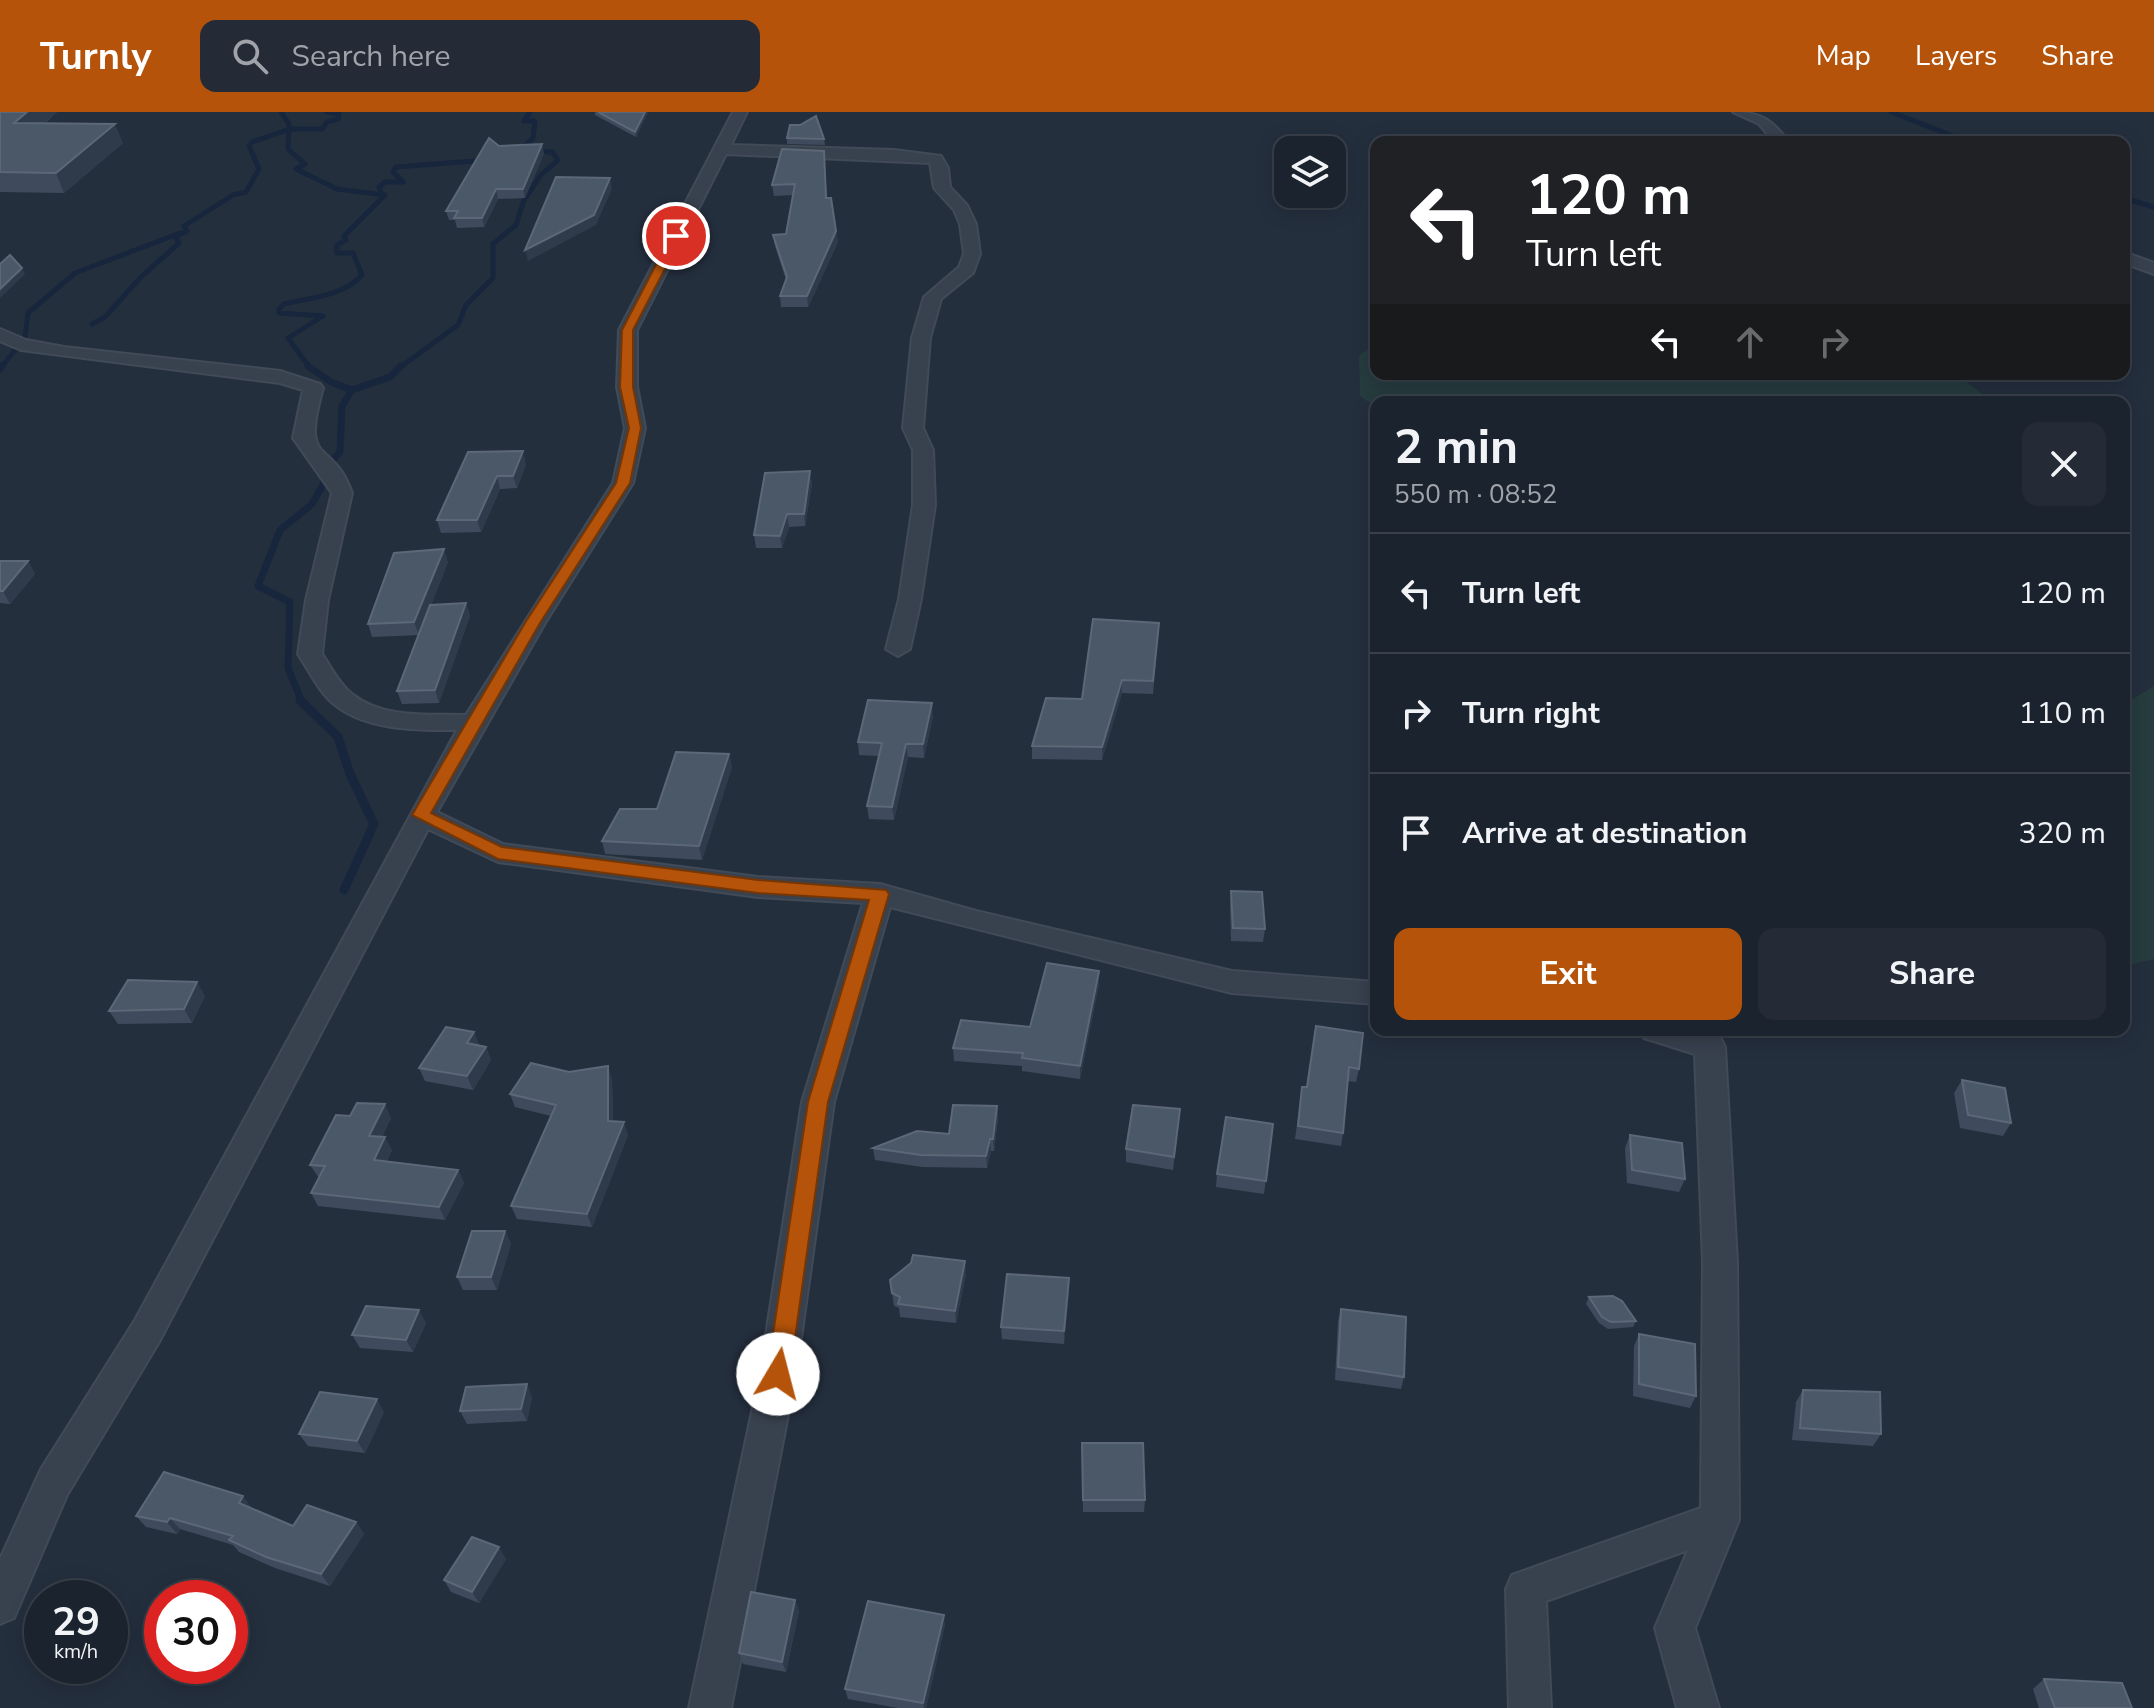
<!DOCTYPE html>
<meta charset="utf-8">
<style>
:root{--surface:#1b232e;--page:#242b36;--text:#f1f3f6;--muted:#a0a4aa;--line:#39404a;--accent:#b45309}
body{margin:0;font-family:"Nunito Sans",sans-serif;background:var(--page);color:var(--text);height:100vh;display:flex;flex-direction:column;font-size:30px;white-space:nowrap}
*{box-sizing:border-box;margin:0}
p{font-size:26px;color:var(--muted)}
.icon{flex:none;width:44px;height:44px;fill:none;stroke:currentColor;stroke-width:2;stroke-linecap:round;stroke-linejoin:round}
.map{position:relative;flex:1;overflow:hidden}
.details{position:absolute;left:1370px;top:284px;width:760px;height:640px;display:flex;flex-direction:column;background:var(--surface);border-radius:16px;box-shadow:0 4px 20px #0003,0 0 0 2px var(--line)}
.details>*{flex:none}
.banner{position:absolute;left:1370px;top:24px;width:760px;height:244px;border-radius:16px;box-shadow:0 4px 20px #0003,0 0 0 2px var(--line);background:#202124;color:#fff;overflow:hidden}
.controls{position:absolute;left:1274px;top:24px;display:grid;gap:16px}
.controls a{display:grid;place-items:center;width:72px;height:72px;border-radius:16px;background:var(--surface);box-shadow:0 4px 20px #0003,0 0 0 2px var(--line);font-size:40px}
.speed{position:absolute;left:24px;top:1468px;display:flex;gap:16px;font-size:40px;font-weight:700;text-align:center}
.speed>*{display:grid;place-content:center;width:104px;height:104px;border-radius:50%;background:var(--surface);box-shadow:0 4px 20px #0003,0 0 0 2px var(--line);line-height:1}
.speed small{font-size:20px;font-weight:400}
.speed .limit{border:12px solid #d22;background:#fff;color:#111}
.pin{position:absolute;display:grid;place-items:center;width:68px;height:68px;color:#fff;margin:-34px;border:4px solid #fff;border-radius:50%;box-shadow:0 2px 8px #0007}
.me{position:absolute;width:88px;margin:-44px;rotate:8deg;stroke-linejoin:round;filter:drop-shadow(0 0 6px #0008)}
.turn{display:flex;align-items:center;gap:28px;height:168px;padding:0 24px;font-size:36px}
.turn .icon{width:104px;height:104px;stroke-width:2.5}
.turn b{display:block;font-size:56px;line-height:68px}
.lanes{display:flex;align-items:center;height:76px;padding:0 24px;background:#0003;justify-content:center;gap:40px;direction:ltr}
.lanes .off{opacity:.35}
.round{display:grid;place-items:center;flex:none;width:84px;height:84px;border-radius:16px;background:var(--page)}
.headline{display:flex;align-items:center;justify-content:space-between;height:136px;padding:0 24px}
h1{font-size:48px;font-weight:700;line-height:60px}
.primary-button{display:flex;gap:16px;margin-top:auto;padding:16px 24px}
.primary-button a{flex:1;height:92px;border-radius:16px;background:var(--accent);color:#fff;font-size:32px;font-weight:700;line-height:92px;text-align:center}
.primary-button a+a{background:var(--page);color:var(--text)}
ul{padding:0;list-style:none}
li{display:flex;align-items:center;gap:24px;height:120px;padding:0 24px;border-top:2px solid var(--line)}
li div{flex:1}
li b{display:block;font-size:30px}
li em{font-style:normal}
header{display:flex;align-items:center;gap:48px;box-sizing:border-box;height:112px;padding:0 40px;background:var(--accent);color:#fff}
header strong{font-size:38px}
nav{display:flex;gap:44px;margin-inline-start:auto;font-size:28px}
.search{width:560px;height:72px;background:var(--page);display:flex;align-items:center;gap:20px;box-sizing:border-box;padding:0 28px;border-radius:16px;color:var(--muted);font-size:30px}
.map>svg:first-child{display:block}
.green{fill:#263c3f}
.lines{fill:none;stroke-linecap:round;stroke-linejoin:round}
.stream-far2{stroke:#17263c;stroke-width:5}
.stream-far1{stroke:#17263c;stroke-width:7}
.stream{stroke:#17263c;stroke-width:9}
.street-casing{stroke:#414a57;stroke-width:4}
.street{fill:#38414e;fill-rule:evenodd}
.wall{fill:#3f4b5c}
.shaded-wall{fill:#2f3b4b}
.building{fill:#4b5868;stroke:#5c6777;stroke-width:2}
.route{fill:#b45309;stroke:#753606;stroke-width:2}
</style>
<header>
<strong>Turnly</strong>
<div class="search"><svg class="icon" aria-label="search" viewBox="0 0 24 24"><circle cx="10" cy="10" r="6"/><path d="M15 15l6 6"/></svg>Search here</div>
<nav><a>Map</a><a>Layers</a><a>Share</a></nav>
</header>
<div class="map">
<svg width="2154" height="1596" viewBox="0 0 2154 1596">
<rect width="100%" height="100%" fill="#242f3e"/>
<path class="green" d="M 1376,232 L 1376,262 L 1943,262 L 1964,268 L 1993,290 L 1376,290 L 1376,295 L 1360,284 L 1359,243 Z
M 2154,574 L 2154,847 L 2133,852 L 2124,849 L 2124,592 Z"/>
<g class="lines">
<path class="stream-far2" d="M 281,0 L 289,12 L 288,37 L 305,52 L 296,57 L 337,77 L 385,83 L 344,124 L 346,128 L 337,133 L 337,141 L 353,141 L 362,163 C 342,185 311,185 284,192 L 279,197 L 279,201 L 323,204 L 288,226 L 310,256
M 1891,0 L 1968,30
M 381,80 L 379,75 L 385,70 L 403,70 L 393,60 L 396,55 L 487,48
M 2124,86 L 2154,95
M 92,212 L 105,205 L 141,165 L 179,131 L 175,125 L 187,119 L 184,114 L 233,83 L 246,80 L 259,57 L 249,34 L 252,30 L 290,17 L 322,17 L 327,10 L 338,7 L 339,2 L 326,0
M 1,256 L 25,225 L 28,201 L 75,161 L 180,121
M 399,256 L 458,213 L 466,193 L 493,166 L 493,132 L 516,113 L 524,88 L 541,63 L 558,48 L 552,40 L 521,38 L 533,26 L 535,9 L 524,9 L 530,0"/>
<path class="stream-far1" d="M 0,257 L 2,254
M 352,278 L 390,265 L 401,254
M 302,590 L 288,556 L 290,490 L 258,474 L 280,418 L 312,392 L 323,373 L 327,354 L 340,340 L 342,294 L 352,278 L 331,270 L 308,254"/>
<path class="stream" d="M 300,588 L 338,625 L 350,662 L 374,712 L 344,778"/>
<g class="street-casing">
<path id="street" d="M 733,0 L 747,0 L 731,33 L 894,38 L 941,44 L 948,56 L 950,75 L 967,93 L 976,112 L 980,142 L 973,161 L 941,187 L 930,226 L 923,316 L 933,338 L 935,393 L 921,487 L 910,537 L 898,544 L 886,537 L 899,487 L 913,393 L 913,338 L 903,316 L 912,226 L 924,185 L 959,155 L 964,142 L 960,112 L 954,98 L 934,76 L 930,51 L 726,42 L 637,218 L 637,275 L 645,316 L 633,371 L 545,511 L 437,700 L 503,732 L 758,765 L 880,772 L 976,799 L 1232,859 L 1376,870 L 1376,892 L 1232,881 L 890,795 L 834,990 L 796,1262 L 731,1596 L 689,1596 L 760,1262 L 802,990 L 863,791 L 758,785 L 498,750 L 428,717 L 159,1230 L 67,1383 L 14,1506 L 0,1512 L 0,1447 L 41,1357 L 135,1208 L 457,618 C 418,618 368,619 335,593 C 319,581 309,558 298,542 L 306,488 L 332,381 L 293,326 L 303,278 L 280,271 L 21,238 L 0,229 L 0,217 L 26,228 L 64,235 L 280,259 L 320,272 L 323,276 C 300,358 331,323 352,381 L 328,488 L 322,542 C 331,555 339,572 352,582 C 383,607 429,602 466,603 L 613,371 L 625,316 L 617,275 L 619,218 Z
M 1733,0 C 1761,0 1772,8 1789,30 L 1774,30 L 1759,12 Z
M 2124,140 L 2154,151 L 2154,162 L 2124,151 Z
M 1640,918 L 1692,918 L 1721,927 L 1725,935 L 1737,1150 L 1739,1408 L 1695,1516 L 1719,1596 L 1677,1596 L 1655,1516 L 1688,1438 L 1546,1489 L 1551,1596 L 1509,1596 L 1506,1477 L 1512,1463 L 1701,1396 L 1703,1150 L 1695,942 L 1644,926 Z"/>
</g>
<use href="#street" class="street"/>
</g>
<path class="wall" d="M 0,0 L 57,0 L 44,12 L 123,31 L 64,81 L 0,80 Z
M 595,0 L 648,0 L 636,25 L 595,3 Z
M 800,13 L 824,27 L 825,33 L 787,32 L 787,26 Z
M 499,34 L 544,41 L 525,86 L 498,87 L 484,115 L 457,116 L 455,108 L 449,108 L 446,99 Z
M 824,39 L 827,86 L 838,130 L 808,195 L 781,195 L 780,184 L 786,168 L 775,134 L 773,123 L 786,122 L 793,83 L 774,84 L 772,73 Z
M 468,340 L 526,352 L 517,376 L 500,377 L 481,420 L 441,421 L 437,408 Z
M 812,371 L 805,414 L 789,415 L 782,436 L 756,436 L 754,423 Z
M 0,449 L 28,449 L 35,462 L 10,492 L 0,491 Z
M 448,450 L 431,493 L 466,491 L 470,504 L 439,591 L 402,592 L 397,579 L 419,523 L 372,525 L 368,512 Z
M 1159,511 L 1153,582 L 1122,581 L 1102,648 L 1032,647 L 1032,634 Z
M 933,604 L 924,646 L 908,645 L 894,708 L 869,707 L 867,694 L 879,644 L 859,643 L 858,630 Z
M 729,642 L 732,655 L 702,748 L 605,742 L 602,729 L 657,697 Z
M 1231,779 L 1265,817 L 1263,830 L 1231,829 L 1230,793 Z
M 1099,859 L 1099,872 L 1080,967 L 1022,959 L 1022,954 L 954,949 L 953,936 L 1030,915 Z
M 205,884 L 192,911 L 118,912 L 109,899 Z
M 1316,914 L 1359,957 L 1356,970 L 1348,969 L 1343,1021 L 1341,1034 L 1295,1027 L 1302,975 L 1307,975 Z
M 474,920 L 479,933 L 486,935 L 491,948 L 473,978 L 425,969 L 419,956 Z
M 569,960 L 612,967 L 613,1009 L 628,1023 L 592,1115 L 517,1107 L 511,1094 L 551,1004 L 515,995 L 510,982 Z
M 1962,968 L 2011,1011 L 2003,1024 L 1960,1016 L 1954,981 Z
M 997,994 L 998,1006 L 994,1039 L 991,1039 L 987,1056 L 922,1055 L 875,1048 L 873,1036 L 949,1022 Z
M 1180,997 L 1173,1058 L 1126,1050 L 1126,1037 Z
M 350,1004 L 391,1006 L 382,1025 L 392,1038 L 387,1049 L 458,1058 L 464,1071 L 445,1108 L 318,1094 L 311,1081 L 319,1066 L 310,1053 Z
M 1273,1012 L 1264,1082 L 1216,1075 L 1217,1062 Z
M 1630,1023 L 1685,1067 L 1679,1080 L 1627,1071 L 1625,1036 Z
M 505,1119 L 511,1132 L 497,1178 L 463,1178 L 457,1165 Z
M 911,1151 L 966,1162 L 956,1211 L 900,1205 L 899,1196 L 894,1194 L 890,1168 Z
M 1069,1179 L 1064,1232 L 1002,1227 L 1001,1215 Z
M 1589,1185 L 1636,1209 L 1633,1215 L 1608,1217 L 1599,1211 L 1586,1192 Z
M 1341,1197 L 1404,1265 L 1401,1277 L 1335,1268 L 1338,1209 Z
M 426,1211 L 413,1240 L 360,1236 L 352,1223 Z
M 1639,1222 L 1696,1284 L 1690,1296 L 1633,1284 L 1634,1234 Z
M 1803,1278 L 1881,1322 L 1873,1334 L 1792,1328 L 1796,1290 Z
M 532,1285 L 527,1309 L 467,1312 L 460,1299 Z
M 384,1300 L 365,1341 L 308,1334 L 299,1322 Z
M 1082,1331 L 1145,1388 L 1144,1400 L 1083,1400 Z
M 252,1396 L 293,1414 L 356,1410 L 364,1422 L 330,1474 L 275,1456 L 239,1440 L 233,1433 L 180,1417 L 177,1422 L 146,1415 L 136,1404 Z
M 506,1447 L 479,1491 L 451,1480 L 444,1468 Z
M 795,1488 L 799,1499 L 786,1560 L 743,1552 L 739,1541 Z
M 945,1513 L 926,1596 L 898,1596 L 848,1587 L 845,1577 Z
M 2044,1567 L 2132,1596 L 2039,1596 L 2033,1577 Z"/>
<path class="shaded-wall" d="M 27,0 L 57,0 L 22,30 L 14,11 Z
M 645,0 L 648,0 L 636,25 L 635,20 Z
M 115,12 L 123,31 L 64,81 L 56,61 Z
M 542,32 L 544,41 L 525,86 L 523,77 Z
M 610,66 L 612,77 L 596,113 L 528,149 L 525,138 Z
M 496,77 L 498,87 L 484,115 L 482,106 Z
M 836,119 L 838,130 L 808,195 L 807,184 Z
M 22,156 L 25,162 L 0,186 L 0,177 Z
M 523,339 L 526,352 L 517,376 L 513,364 Z
M 810,359 L 812,371 L 805,414 L 804,402 Z
M 497,364 L 500,377 L 481,420 L 477,408 Z
M 787,402 L 789,415 L 782,436 L 780,424 Z
M 444,437 L 448,450 L 419,523 L 414,510 Z
M 28,449 L 35,462 L 10,492 L 3,479 Z
M 466,491 L 470,504 L 439,591 L 435,578 Z
M 1122,568 L 1122,581 L 1102,648 L 1102,635 Z
M 932,591 L 933,604 L 924,646 L 923,632 Z
M 906,632 L 908,645 L 894,708 L 892,695 Z
M 729,642 L 732,655 L 702,748 L 699,734 Z
M 1099,859 L 1099,872 L 1080,967 L 1080,954 Z
M 197,870 L 205,884 L 192,911 L 184,897 Z
M 474,920 L 479,933 L 472,945 L 467,931 Z
M 486,935 L 491,948 L 473,978 L 467,964 Z
M 608,954 L 612,967 L 613,1022 L 608,1009 Z
M 385,992 L 391,1006 L 376,1037 L 369,1024 Z
M 997,994 L 998,1006 L 994,1039 L 993,1027 Z
M 624,1010 L 628,1023 L 592,1115 L 587,1102 Z
M 385,1025 L 392,1038 L 381,1061 L 374,1048 Z
M 990,1027 L 991,1039 L 987,1056 L 986,1044 Z
M 458,1058 L 464,1071 L 445,1108 L 439,1095 Z
M 505,1119 L 511,1132 L 497,1178 L 491,1165 Z
M 965,1149 L 966,1162 L 956,1211 L 955,1199 Z
M 1069,1166 L 1069,1179 L 1064,1232 L 1064,1219 Z
M 419,1198 L 426,1211 L 413,1240 L 406,1228 Z
M 527,1272 L 532,1285 L 527,1309 L 521,1297 Z
M 377,1287 L 384,1300 L 365,1341 L 357,1329 Z
M 243,1384 L 252,1396 L 239,1391 Z
M 170,1406 L 180,1417 L 177,1422 L 167,1410 Z
M 356,1410 L 364,1422 L 330,1474 L 321,1462 Z
M 499,1435 L 506,1447 L 479,1491 L 472,1480 Z
M 795,1488 L 799,1499 L 786,1560 L 782,1550 Z
M 944,1503 L 945,1513 L 926,1596 L 924,1596 L 923,1591 Z"/>
<path class="building" d="M 0,0 L 27,0 L 14,11 L 115,12 L 56,61 L 0,60 Z
M 598,0 L 645,0 L 635,20 Z
M 816,4 L 824,27 L 787,26 L 790,13 L 800,13 Z
M 489,26 L 499,34 L 542,32 L 523,77 L 496,77 L 482,106 L 454,106 L 458,99 L 446,99 Z
M 782,37 L 824,39 L 826,86 L 831,86 L 836,119 L 807,184 L 780,184 L 787,165 L 773,123 L 786,122 L 795,72 L 772,73 Z
M 556,65 L 610,66 L 594,103 L 525,138 Z
M 10,143 L 22,156 L 0,177 L 0,152 Z
M 523,339 L 513,364 L 497,364 L 477,408 L 437,408 L 468,340 Z
M 810,359 L 804,402 L 787,402 L 780,424 L 754,423 L 765,361 Z
M 444,437 L 414,510 L 368,512 L 394,441 Z
M 0,449 L 28,449 L 3,479 L 0,479 Z
M 466,491 L 435,578 L 397,579 L 430,493 Z
M 1093,507 L 1159,511 L 1153,569 L 1122,568 L 1102,635 L 1032,634 L 1046,586 L 1082,587 Z
M 868,588 L 932,591 L 923,632 L 906,632 L 892,695 L 867,694 L 882,631 L 858,630 Z
M 676,640 L 729,642 L 699,734 L 602,729 L 620,697 L 657,697 Z
M 1231,779 L 1262,780 L 1265,817 L 1233,816 Z
M 1047,851 L 1099,859 L 1080,954 L 1022,946 L 1023,941 L 953,936 L 961,908 L 1030,915 Z
M 128,868 L 197,870 L 184,897 L 109,899 Z
M 1316,914 L 1363,921 L 1359,957 L 1349,955 L 1343,1021 L 1298,1014 L 1302,975 L 1307,975 Z
M 446,915 L 474,920 L 467,931 L 486,935 L 467,964 L 419,956 Z
M 531,951 L 569,960 L 608,954 L 608,1009 L 624,1010 L 587,1102 L 511,1094 L 556,993 L 510,982 Z
M 1962,968 L 2005,976 L 2011,1011 L 1968,1003 Z
M 357,991 L 385,992 L 369,1024 L 385,1025 L 374,1048 L 458,1058 L 439,1095 L 311,1081 L 325,1054 L 310,1053 L 336,1003 L 350,1004 Z
M 953,993 L 997,994 L 993,1027 L 990,1027 L 986,1044 L 921,1043 L 873,1036 L 917,1019 L 949,1022 Z
M 1133,993 L 1180,997 L 1174,1045 L 1126,1037 Z
M 1226,1005 L 1273,1012 L 1266,1069 L 1217,1062 Z
M 1630,1023 L 1682,1031 L 1685,1067 L 1632,1058 Z
M 472,1119 L 505,1119 L 491,1165 L 457,1165 Z
M 913,1143 L 965,1149 L 955,1199 L 898,1192 L 900,1185 L 892,1181 L 890,1168 L 911,1151 Z
M 1007,1162 L 1069,1166 L 1064,1219 L 1001,1215 Z
M 1613,1184 L 1622,1189 L 1636,1209 L 1611,1210 L 1602,1205 L 1589,1185 Z
M 366,1194 L 419,1198 L 406,1228 L 352,1223 Z
M 1341,1197 L 1406,1205 L 1404,1265 L 1338,1255 Z
M 1639,1222 L 1695,1232 L 1696,1284 L 1639,1272 Z
M 527,1272 L 521,1297 L 460,1299 L 466,1275 Z
M 1803,1278 L 1880,1280 L 1881,1322 L 1800,1316 Z
M 320,1280 L 377,1287 L 357,1329 L 299,1322 Z
M 1082,1331 L 1143,1331 L 1145,1388 L 1083,1388 Z
M 164,1360 L 243,1384 L 239,1391 L 293,1414 L 307,1393 L 356,1410 L 321,1462 L 266,1445 L 229,1428 L 233,1424 L 170,1406 L 167,1410 L 136,1404 Z
M 472,1425 L 499,1435 L 472,1480 L 444,1468 Z
M 751,1480 L 795,1488 L 782,1550 L 739,1541 Z
M 868,1489 L 944,1503 L 923,1591 L 845,1577 Z
M 2044,1567 L 2122,1571 L 2132,1596 L 2055,1596 Z"/>
<path class="route" d="M 672,122 L 682,124 L 633,218 L 633,275 L 641,316 L 630,371 L 540,511 L 431,701 L 502,735 L 758,768 L 886,778 L 889,782 L 828,990 L 790,1262 L 786,1270 L 778,1273 L 770,1270 L 767,1262 L 808,990 L 869,788 L 758,781 L 498,747 L 412,703 L 525,511 L 616,371 L 629,316 L 620,275 L 622,218 Z"/>
</svg>
<div class="controls">
<a><svg class="icon" aria-label="layers" viewBox="0 0 24 24"><path d="M12 4l9 5-9 5-9-5zM3 14l9 5 9-5"/></svg></a>
</div>
<div class="speed"><div>29<small>km/h</small></div><div class="limit">30</div></div>
<div class="pin" style="left:676px;top:124px;background:#d93025"><svg class="icon" aria-label="arrive" viewBox="0 0 24 24"><path d="M6 21V4h12l-3 4 3 4H6"/></svg></div>
<svg class="me" style="left:778px;top:1262px" viewBox="-20 -20 40 40"><circle r="19" fill="#fff"/><path d="M0-13L10 11 0 6-10 11z" fill="#b45309"/></svg>
<div class="banner">
<div class="turn"><svg class="icon" aria-label="left" viewBox="0 0 24 24"><path d="M17 20v-9H6M10 6l-5 5 5 5"/></svg><div><b>120 m</b>Turn left</div></div>
<div class="lanes"><svg class="icon" aria-label="left" viewBox="0 0 24 24"><path d="M17 20v-9H6M10 6l-5 5 5 5"/></svg><svg class="icon off" aria-label="ahead" viewBox="0 0 24 24"><path d="M12 20V5M6 11l6-6 6 6"/></svg><svg class="icon off" aria-label="right" viewBox="0 0 24 24"><path d="M7 20v-9h11M14 6l5 5-5 5"/></svg></div>
</div>
<section class="details">
<div class="headline"><div><h1>2 min</h1><p>550 m · 08:52</p></div><a class="round"><svg class="icon" aria-label="close" viewBox="0 0 24 24"><path d="M6 6l12 12M18 6L6 18"/></svg></a></div>
<ul>
<li><svg class="icon" aria-label="left" viewBox="0 0 24 24"><path d="M17 20v-9H6M10 6l-5 5 5 5"/></svg><div><b>Turn left</b></div><em>120 m</em></li>
<li><svg class="icon" aria-label="right" viewBox="0 0 24 24"><path d="M7 20v-9h11M14 6l5 5-5 5"/></svg><div><b>Turn right</b></div><em>110 m</em></li>
<li><svg class="icon" aria-label="arrive" viewBox="0 0 24 24"><path d="M6 21V4h12l-3 4 3 4H6"/></svg><div><b>Arrive at destination</b></div><em>320 m</em></li>
</ul>
<div class="primary-button"><a>Exit</a><a>Share</a></div>
</section>
</div>
